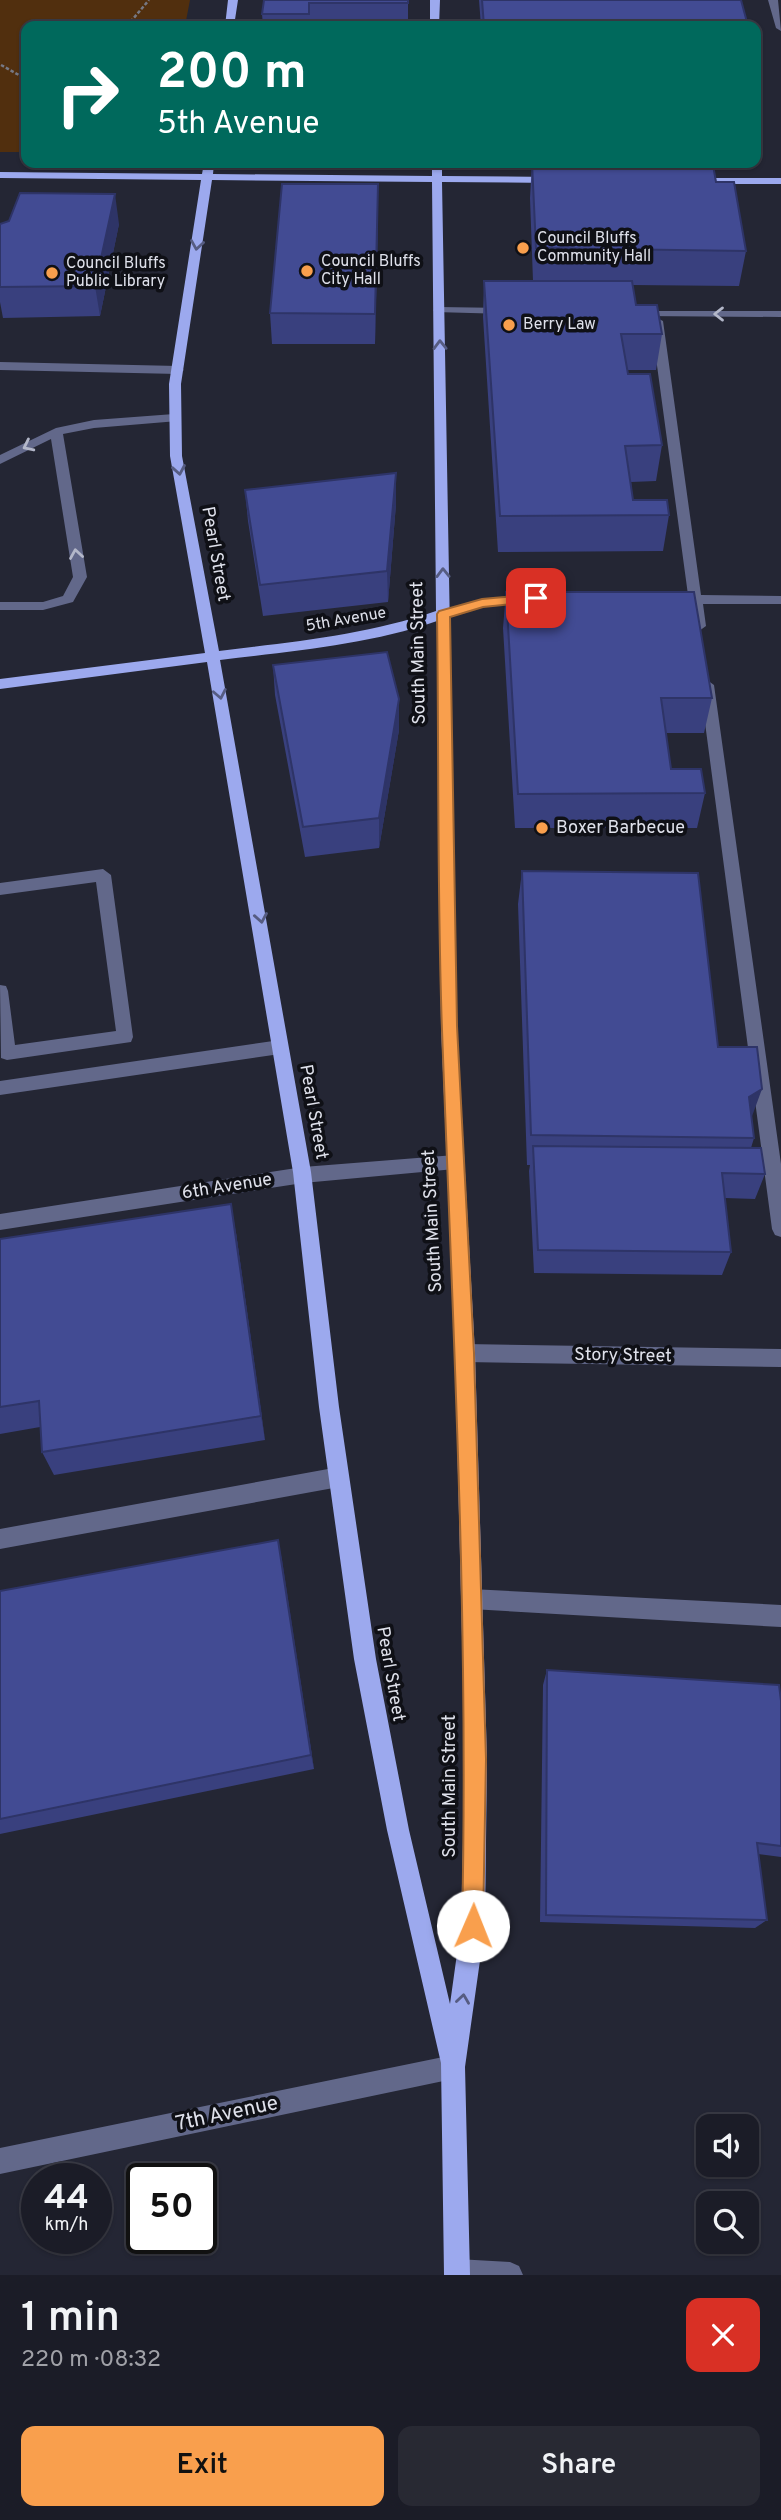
<!DOCTYPE html>
<meta charset="utf-8">
<style>
:root{--surface:#1b1c27;--page:#282933;--text:#f1f3f6;--muted:#a0a1a7;--line:#393a44;--accent:#f99f4d}
body{margin:0;font-family:Overpass,sans-serif;background:var(--page);color:var(--text);height:100vh;display:flex;flex-direction:column;font-size:26px;white-space:nowrap}
*{box-sizing:border-box;margin:0}
p{font-size:23px;color:var(--muted)}
.icon{flex:none;width:38px;height:38px;fill:none;stroke:currentColor;stroke-width:2;stroke-linecap:round;stroke-linejoin:round}
.map{position:relative;height:2275px;overflow:hidden}
.drawer{display:flex;flex-direction:column;background:var(--surface);flex:1}
.drawer>*{flex:none}
.guide{position:absolute;left:21px;top:21px;width:740px;height:147px;border-radius:14px;box-shadow:0 2px 5px #0004,0 0 0 2px var(--line);background:#00695c;color:#fff;overflow:hidden}
.tools{position:absolute;left:696px;top:2114px;display:grid;gap:14px}
.tools a{display:grid;place-items:center;width:63px;height:63px;border-radius:14px;background:var(--surface);box-shadow:0 2px 5px #0004,0 0 0 2px var(--line);font-size:35px}
.speed{position:absolute;left:21px;top:2163px;display:flex;gap:14px;font-size:35px;font-weight:700;text-align:center}
.speed>*{display:grid;place-content:center;width:91px;height:91px;border-radius:50%;background:var(--surface);box-shadow:0 2px 5px #0004,0 0 0 2px var(--line);line-height:1}
.speed small{font-size:18px;font-weight:400}
.speed .limit{border:4px solid #111;border-radius:10px;background:#fff;color:#111}
.pin{position:absolute;display:grid;place-items:center;width:60px;height:60px;color:#fff;margin:-30px;border-radius:14px;box-shadow:0 4px 10px #0006}
.me{position:absolute;width:77px;margin:-38px;rotate:1deg;stroke-linejoin:round;filter:drop-shadow(0 0 5px #0008)}
.turn{display:flex;align-items:center;gap:24px;height:147px;padding:0 21px;font-size:32px}
.turn .icon{width:91px;height:91px;stroke-width:2.5}
.turn b{display:block;font-size:49px;line-height:60px}
.round{display:grid;place-items:center;flex:none;width:74px;height:74px;border-radius:14px;background:var(--page)}
.overview{display:flex;align-items:center;justify-content:space-between;height:119px;padding:0 21px}
h1{font-size:42px;font-weight:600;line-height:52px}
.button{display:flex;gap:14px;margin-top:auto;padding:14px 21px}
.button a{flex:1;height:80px;border-radius:14px;background:var(--accent);color:#111;font-size:28px;font-weight:600;line-height:80px;text-align:center}
.button a+a{background:var(--page);color:var(--text)}
.map>svg:first-child{display:block}
.green{fill:#512f0e}
.lines{fill:none;stroke-linecap:round;stroke-linejoin:round}
.path{stroke:#767884;stroke-width:2.5;stroke-dasharray:3.5 2;stroke-linecap:butt}
.minor{fill:#62688a;fill-rule:evenodd}
.major{fill:#9ca9ee;fill-rule:evenodd}
.wall{fill:#39407e}
.shaded-wall{fill:#2e3467}
.building{fill:#424b93;stroke:#2e3467;stroke-width:2}
.oneway{stroke:#565c82}
.oneway2{stroke:#b3b7c9}
.route{fill:#f99f4d;stroke:#a26732;stroke-width:2}
.poi-dot{fill:#f99f4d;stroke:#0f1016;stroke-width:2.5}
.labels{text-anchor:middle;dominant-baseline:central;stroke-width:7;stroke-linejoin:round;paint-order:stroke}
.far-poi-label{font-size:16px;fill:#dfe1eb;stroke:#0f1016;text-anchor:start}
.far-street-label{font-size:16px;fill:#dfe1eb;stroke:#0f1016}
.street-label{font-size:18px;fill:#dfe1eb;stroke:#0f1016}
.poi-label{font-size:18px;fill:#dfe1eb;stroke:#0f1016;text-anchor:start}
.near-street-label{font-size:21px;fill:#dfe1eb;stroke:#0f1016}
</style>
<div class="map">
<svg width="781" height="2275" viewBox="0 0 781 2275">
<rect width="100%" height="100%" fill="#242634"/>
<path class="green" d="M 0,0 L 190,0 L 185,26 L 26,26 L 26,152 L 0,152 Z"/>
<g class="lines">
<path class="path" d="M 127,26 L 149,0
M 1,65 L 26,79"/>
<path class="minor" d="M 768,0 L 778,0 L 781,31 L 776,28 Z
M 439,307 L 506,308 L 512,311 L 506,314 L 435,312 L 433,310 Z
M 646,311 L 781,311 L 781,317 L 642,316 L 640,314 Z
M 657,318 L 663,321 L 701,595 L 781,596 L 781,604 L 703,604 L 706,626 L 699,631 L 692,626 L 689,603 L 680,599 L 688,595 L 651,321 Z
M 0,362 L 178,366 L 184,370 L 178,374 L 0,370 Z
M 174,414 L 178,415 L 178,421 L 94,428 L 63,434 L 87,577 L 73,602 L 43,610 L 0,610 L 0,602 L 43,602 L 63,596 L 73,577 L 51,439 L 0,464 L 0,455 L 56,428 L 94,420 Z
M 529,594 L 534,595 L 534,601 L 482,607 L 443,618 L 436,614 L 438,611 L 482,599 Z
M 707,680 L 714,685 L 781,1164 L 781,1237 L 775,1235 L 772,1229 L 700,685 Z
M 103,869 L 111,875 L 133,1037 L 131,1042 L 7,1060 L 1,1058 L 0,985 L 6,986 L 8,991 L 15,1045 L 116,1031 L 96,882 L 0,895 L 0,883 Z
M 280,1040 L 286,1042 L 288,1047 L 286,1052 L 280,1054 L 0,1095 L 0,1081 Z
M 455,1155 L 461,1157 L 464,1162 L 461,1167 L 455,1169 L 303,1183 L 0,1230 L 0,1214 L 303,1167 Z
M 465,1344 L 781,1349 L 781,1367 L 465,1362 L 458,1359 L 455,1353 L 458,1347 Z
M 339,1467 L 346,1470 L 349,1477 L 346,1484 L 339,1487 L 0,1549 L 0,1529 Z
M 471,1589 L 781,1605 L 781,1627 L 471,1609 L 464,1606 L 461,1599 L 464,1592 Z
M 453,2055 L 462,2058 L 465,2067 L 462,2076 L 453,2079 L 0,2174 L 0,2148 Z
M 457,2259 L 510,2262 L 519,2266 L 523,2275 L 445,2275 L 448,2263 Z"/>
<path class="major" d="M 228,0 L 238,0 L 234,26 L 225,26 Z
M 430,0 L 440,0 L 439,26 L 430,26 Z
M 204,163 L 214,163 L 213,174 L 432,176 L 432,163 L 442,163 L 442,176 L 553,177 L 558,180 L 553,183 L 442,182 L 457,1026 L 475,1353 L 487,1759 L 485,1925 L 465,2067 L 470,2275 L 444,2275 L 441,2063 L 387,1830 L 354,1659 L 319,1407 L 293,1172 L 207,662 L 0,689 L 0,679 L 205,653 L 170,456 L 169,384 L 201,180 L 0,178 L 0,172 L 202,174 ZM 212,180 L 432,182 L 436,611 C 366,635 292,642 219,651 L 182,456 L 181,384 ZM 437,621 L 441,1026 L 455,1353 L 465,1759 L 461,1925 L 450,2004 L 409,1830 L 376,1659 L 339,1407 L 311,1172 L 220,660 C 293,651 367,645 437,621 Z
M 781,178 L 781,184 L 693,184 L 688,181 L 693,178 Z"/>
</g>
<path class="wall" d="M 264,0 L 408,0 L 408,26 L 263,26 L 262,14 Z
M 479,0 L 741,0 L 748,26 L 481,26 Z
M 532,163 L 716,182 L 746,251 L 739,286 L 632,285 L 636,305 L 662,334 L 656,370 L 627,370 L 628,374 L 662,445 L 656,481 L 631,482 L 633,500 L 669,515 L 663,551 L 498,552 L 483,317 L 484,281 L 533,281 L 530,198 Z
M 378,215 L 375,344 L 272,344 L 270,313 Z
M 0,224 L 119,224 L 100,316 L 3,318 L 0,302 Z
M 245,490 L 396,504 L 388,602 L 263,616 L 248,521 Z
M 506,592 L 712,698 L 704,733 L 666,733 L 671,769 L 705,793 L 697,828 L 515,828 L 503,628 Z
M 273,665 L 399,730 L 379,848 L 305,857 L 275,695 Z
M 522,871 L 718,1047 L 752,1119 L 754,1138 L 751,1148 L 765,1174 L 755,1199 L 725,1198 L 731,1252 L 722,1275 L 534,1273 L 529,1171 L 530,1165 L 527,1165 L 518,904 Z
M 236,1233 L 265,1440 L 54,1475 L 42,1452 L 40,1427 L 0,1434 L 0,1239 Z
M 278,1540 L 314,1769 L 0,1834 L 0,1591 Z
M 547,1670 L 781,1701 L 781,1857 L 758,1854 L 767,1920 L 755,1928 L 540,1922 L 543,1685 Z"/>
<path class="shaded-wall" d="M 378,184 L 378,215 L 375,344 L 375,314 Z
M 115,194 L 119,224 L 100,316 L 95,286 Z
M 396,473 L 396,504 L 388,602 L 387,571 Z
M 399,699 L 399,730 L 379,848 L 379,818 Z
M 762,1089 L 751,1119 L 749,1097 Z
M 231,1204 L 236,1233 L 265,1440 L 261,1416 Z
M 278,1540 L 282,1560 L 314,1769 L 311,1755 Z"/>
<path class="building" d="M 264,0 L 408,0 L 408,3 L 309,3 L 309,14 L 262,14 Z
M 482,0 L 741,0 L 748,26 L 484,26 Z
M 532,163 L 713,165 L 716,182 L 734,182 L 746,251 L 536,248 Z
M 282,184 L 378,184 L 375,314 L 270,313 Z
M 20,193 L 115,194 L 95,286 L 0,287 L 0,224 L 9,221 Z
M 484,281 L 632,281 L 636,305 L 657,305 L 662,334 L 621,334 L 628,374 L 650,374 L 662,445 L 625,446 L 633,500 L 667,500 L 669,515 L 500,516 Z
M 396,473 L 387,571 L 260,585 L 245,490 Z
M 506,592 L 694,592 L 712,698 L 661,698 L 671,769 L 701,769 L 705,793 L 518,794 Z
M 387,652 L 399,699 L 379,818 L 303,827 L 273,665 Z
M 522,871 L 698,873 L 718,1047 L 757,1047 L 762,1089 L 749,1097 L 754,1138 L 531,1135 Z
M 533,1146 L 761,1148 L 765,1174 L 722,1173 L 731,1252 L 538,1250 Z
M 231,1204 L 261,1416 L 42,1452 L 39,1401 L 0,1407 L 0,1239 Z
M 278,1540 L 311,1755 L 0,1819 L 0,1591 Z
M 547,1670 L 779,1685 L 781,1701 L 781,1846 L 757,1843 L 767,1920 L 546,1915 Z"/>
<defs><path id="oneway-chevron" d="M-2-3.5L2.5 0L-2 3.5" fill="none" stroke-width="1.6" stroke-linecap="round" stroke-linejoin="round" transform="scale(1.75)"/></defs>
<g class="oneway">
<use href="#oneway-chevron" transform="translate(197 245) rotate(99)"/>
<use href="#oneway-chevron" transform="translate(440 345) rotate(-91)"/>
<use href="#oneway-chevron" transform="translate(179 470) rotate(80)"/>
<use href="#oneway-chevron" transform="translate(443 573) rotate(-91)"/>
<use href="#oneway-chevron" transform="translate(220 694) rotate(79)"/>
<use href="#oneway-chevron" transform="translate(261 918) rotate(80)"/>
<use href="#oneway-chevron" transform="translate(463 1999) rotate(-82)"/>
</g>
<g class="oneway2">
<use href="#oneway-chevron" transform="translate(719 314) rotate(-180)"/>
<use href="#oneway-chevron" transform="translate(28 446) rotate(154)"/>
<use href="#oneway-chevron" transform="translate(76 554) rotate(-99)"/>
</g>
<path class="route" d="M 536,594 L 542,598 L 540,601 L 483,607 L 450,617 L 457,1026 L 474,1353 L 486,1759 L 483,1926 L 480,1933 L 473,1936 L 465,1933 L 462,1926 C 469,1626 453,1329 442,1030 C 437,891 439,753 437,614 L 439,611 L 482,599 Z"/>
<g class="poi-dot">
<circle cx="523" cy="248" r="7"/>
<circle cx="307" cy="271" r="7"/>
<circle cx="52" cy="273" r="7"/>
<circle cx="509" cy="325" r="7"/>
<circle cx="542" cy="828" r="7"/>
</g>
<g class="labels">
<g class="far-poi-label">
<text x="537" y="239">Council Bluffs<tspan x="537" dy="18">Community Hall</tspan></text>
<text x="321" y="262">Council Bluffs<tspan x="321" dy="18">City Hall</tspan></text>
<text x="66" y="264">Council Bluffs<tspan x="66" dy="18">Public Library</tspan></text>
<text x="523" y="325">Berry Law</text>
</g>
<g class="far-street-label">
<text transform="translate(346 620) rotate(-10)">5th Avenue</text>
</g>
<g class="street-label">
<text transform="translate(215 554) rotate(80)">Pearl Street</text>
<text transform="translate(419 653) rotate(-91)">South Main Street</text>
<text transform="translate(313 1112) rotate(80)">Pearl Street</text>
<text transform="translate(227 1187) rotate(-9)">6th Avenue</text>
<text transform="translate(433 1221) rotate(-93)">South Main Street</text>
<text transform="translate(623 1356) rotate(1)">Story Street</text>
<text transform="translate(390 1674) rotate(80)">Pearl Street</text>
<text transform="translate(450 1786) rotate(-90)">South Main Street</text>
</g>
<g class="poi-label">
<text x="556" y="828">Boxer Barbecue</text>
</g>
<g class="near-street-label">
<text transform="translate(227 2114) rotate(-12)">7th Avenue</text>
</g>
</g>
</svg>
<div class="tools">
<a><svg class="icon" aria-label="sound" viewBox="0 0 24 24"><path d="M4 9h4l5-4v14l-5-4H4zM17 9q2 3 0 6"/></svg></a>
<a><svg class="icon" aria-label="search" viewBox="0 0 24 24"><circle cx="10" cy="10" r="6"/><path d="M15 15l6 6"/></svg></a>
</div>
<div class="speed"><div>44<small>km/h</small></div><div class="limit">50</div></div>
<div class="pin" style="left:536px;top:598px;background:#d93025"><svg class="icon" aria-label="arrive" viewBox="0 0 24 24"><path d="M6 21V4h12l-3 4 3 4H6"/></svg></div>
<svg class="me" style="left:473px;top:1926px" viewBox="-20 -20 40 40"><circle r="19" fill="#fff"/><path d="M0-13L10 11 0 6-10 11z" fill="#f99f4d"/></svg>
<div class="guide">
<div class="turn"><svg class="icon" aria-label="right" viewBox="0 0 24 24"><path d="M7 20v-9h11M14 6l5 5-5 5"/></svg><div><b>200 m</b>5th Avenue</div></div>
</div>
</div>
<section class="drawer">
<div class="overview"><div><h1>1 min</h1><p>220 m · 08:32</p></div><a class="round" style="background:#d93025;color:#fff"><svg class="icon" aria-label="close" viewBox="0 0 24 24"><path d="M6 6l12 12M18 6L6 18"/></svg></a></div>
<div class="button"><a>Exit</a><a>Share</a></div>
</section>
